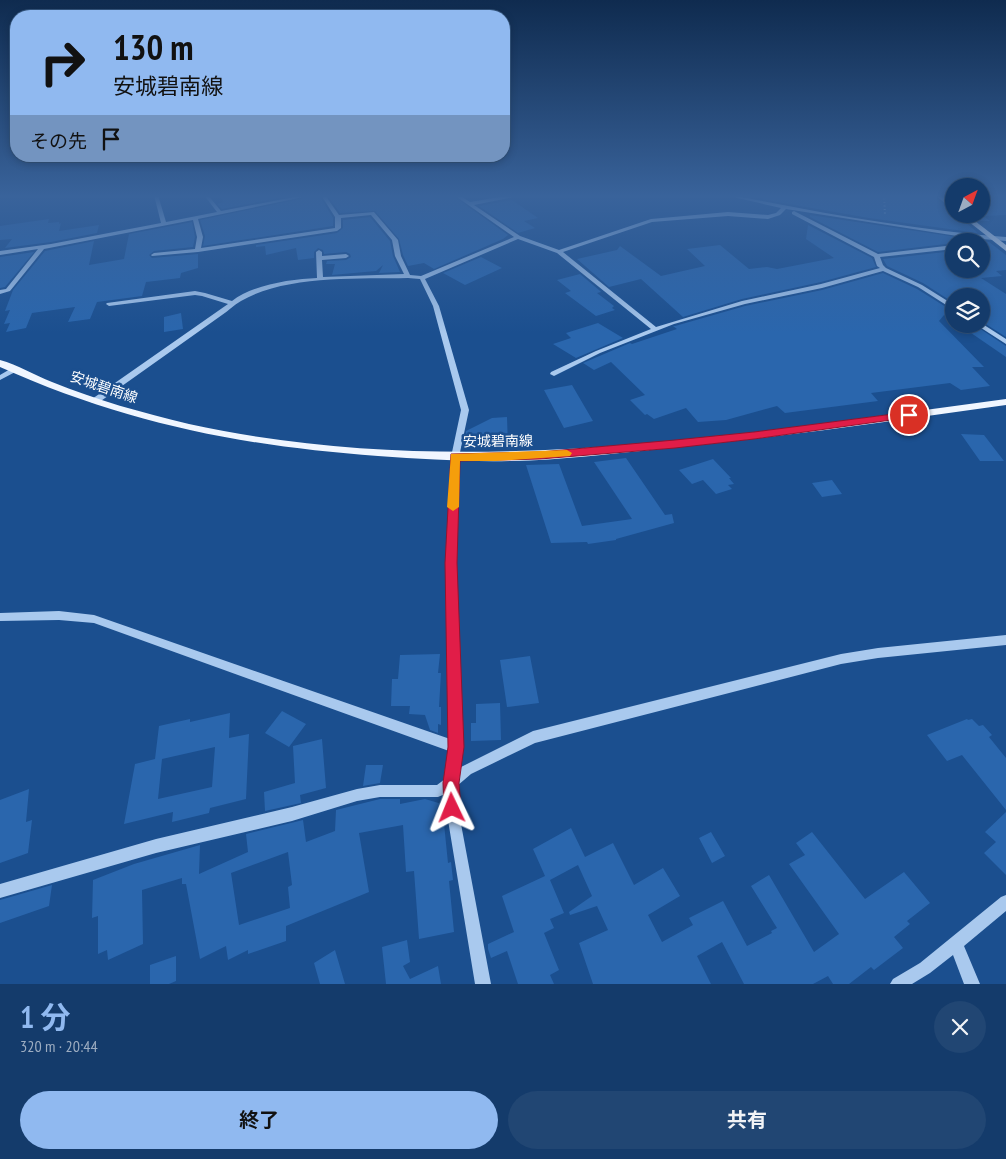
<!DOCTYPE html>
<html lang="ja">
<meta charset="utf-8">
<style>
:root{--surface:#143b6b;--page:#214673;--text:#f1f3f6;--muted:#9dadc1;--line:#33557e;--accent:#90b9f0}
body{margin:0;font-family:"PT Sans Narrow","Noto Sans JP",sans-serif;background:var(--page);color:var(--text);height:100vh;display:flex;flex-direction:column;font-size:19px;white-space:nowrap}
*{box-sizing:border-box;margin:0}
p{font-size:16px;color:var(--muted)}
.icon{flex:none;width:28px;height:28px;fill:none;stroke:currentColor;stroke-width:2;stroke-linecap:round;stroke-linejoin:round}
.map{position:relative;height:984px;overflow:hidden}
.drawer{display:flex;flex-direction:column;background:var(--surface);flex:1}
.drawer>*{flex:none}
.banner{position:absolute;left:10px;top:10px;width:500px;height:152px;border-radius:20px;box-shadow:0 2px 8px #0003,0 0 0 1px var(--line);background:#90b9f0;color:#111;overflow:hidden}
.needle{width:32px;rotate:41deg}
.tools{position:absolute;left:945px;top:178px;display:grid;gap:10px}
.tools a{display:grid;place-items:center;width:45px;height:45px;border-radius:50%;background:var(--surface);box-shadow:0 2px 8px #0003,0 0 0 1px var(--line);font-size:25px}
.pin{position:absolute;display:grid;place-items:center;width:42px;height:42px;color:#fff;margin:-21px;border:2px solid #fff;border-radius:50%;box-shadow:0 1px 5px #0007}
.me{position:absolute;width:55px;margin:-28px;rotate:358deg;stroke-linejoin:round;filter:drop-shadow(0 0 4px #0008)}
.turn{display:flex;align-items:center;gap:18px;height:105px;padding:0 20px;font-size:22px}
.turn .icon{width:65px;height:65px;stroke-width:2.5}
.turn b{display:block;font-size:35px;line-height:42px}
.then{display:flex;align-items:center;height:48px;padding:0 20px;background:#0003;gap:10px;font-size:19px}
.round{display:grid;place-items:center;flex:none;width:52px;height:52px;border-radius:26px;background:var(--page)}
.summary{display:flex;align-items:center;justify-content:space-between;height:85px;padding:0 20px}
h1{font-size:30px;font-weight:700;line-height:38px;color:var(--accent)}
.action{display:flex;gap:10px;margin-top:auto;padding:10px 20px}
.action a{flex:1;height:58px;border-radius:30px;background:var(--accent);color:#111;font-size:20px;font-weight:700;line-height:58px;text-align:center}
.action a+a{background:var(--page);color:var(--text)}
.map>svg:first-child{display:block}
.building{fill:#2a66ad;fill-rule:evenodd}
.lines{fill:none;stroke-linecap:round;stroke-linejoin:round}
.path{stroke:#a9c9ee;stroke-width:2;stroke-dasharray:1 2.5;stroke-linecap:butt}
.minor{fill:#a9c9ee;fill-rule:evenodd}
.major{fill:#f0f6ff;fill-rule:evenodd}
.route{fill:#e11d48;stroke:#92132f}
.slow{fill:#f59e0b}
.labels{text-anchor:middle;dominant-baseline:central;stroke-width:5;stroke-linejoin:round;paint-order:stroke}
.street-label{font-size:14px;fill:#fff;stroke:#1b4f8f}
</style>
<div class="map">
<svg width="1006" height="984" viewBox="0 0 1006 984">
<rect width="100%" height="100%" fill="#1b4f8f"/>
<path class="building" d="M 234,195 L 276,195 L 279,198 L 222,209 L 217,204 L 224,202 L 221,198 Z
M 319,195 L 333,218 L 333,226 L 203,246 L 205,236 L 200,220 Z
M 327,195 L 452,195 L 508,235 L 503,239 L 434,269 L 424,263 L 408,266 L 403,255 L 399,239 L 375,211 L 340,213 Z
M 766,195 L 933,195 L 978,233 L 869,218 L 761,199 L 766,197 Z
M 981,195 L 1000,195 L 1006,198 L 1006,215 L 983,216 L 990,221 L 979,221 L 969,214 L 981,214 Z
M 512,200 L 538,218 L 524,221 L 535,228 L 518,233 L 479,206 Z
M 810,215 L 989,242 L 1006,255 L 1006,270 L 996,271 L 1002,276 L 981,278 L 1006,294 L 1006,337 L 981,321 L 981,296 L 954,296 L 954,303 L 923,283 L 887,266 L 883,259 L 954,251 L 954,269 L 981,269 L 981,241 L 954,241 L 954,243 L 878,252 L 810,217 Z
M 370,217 L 390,241 L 393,256 L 400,272 L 379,273 L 383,265 L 376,271 L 332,275 L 335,264 L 326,264 L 327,261 L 346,260 L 351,257 L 350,254 L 346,252 L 324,254 L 323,250 L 318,248 L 314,252 L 314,258 L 298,260 L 296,248 L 266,255 L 265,246 L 256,247 L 256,245 L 337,233 L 343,228 L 343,220 Z
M 49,219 L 48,223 L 59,222 L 59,224 L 61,223 L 59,231 L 99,225 L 97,233 L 51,242 L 5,248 L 12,239 L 0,240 L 0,226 Z
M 192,222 L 195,237 L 193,247 L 154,251 L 149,255 L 152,258 L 198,254 L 198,268 L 181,273 L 180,278 L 146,282 L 142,296 L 97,302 L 90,319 L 68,322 L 75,307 L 32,313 L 26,328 L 6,332 L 10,323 L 4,324 L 10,310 L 5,311 L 13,290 L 45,251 L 94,241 L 89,265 L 124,259 L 129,234 Z
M 808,225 L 872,258 L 876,267 L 821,282 L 742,299 L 683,317 L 641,279 L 609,287 L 577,259 L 617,250 L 620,246 L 661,276 L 705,266 L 687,249 L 720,245 L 749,269 L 767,267 L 777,269 L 834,258 L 806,239 Z
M 34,252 L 5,287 L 0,288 L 0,257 Z
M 481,257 L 502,268 L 465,285 L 443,273 Z
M 883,273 L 917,289 L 954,312 L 954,321 L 944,315 L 939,321 L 984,367 L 972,367 L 990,386 L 961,390 L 950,383 L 871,393 L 878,401 L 785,413 L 777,406 L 726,420 L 698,422 L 686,408 L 654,419 L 647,414 L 645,415 L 630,400 L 645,395 L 611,362 L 594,370 L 583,363 L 630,343 L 632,344 L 677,329 L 673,326 L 675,326 L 745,306 L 822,290 Z
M 580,274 L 599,290 L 601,292 L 597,293 L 614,306 L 612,308 L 615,310 L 596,316 L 565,293 L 571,291 L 557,280 Z
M 181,313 L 183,329 L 164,332 L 164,317 Z
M 598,323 L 623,338 L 576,358 L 553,344 L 571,338 L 566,333 Z
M 958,324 L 973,324 L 1006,346 L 1006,357 Z
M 572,385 L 593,421 L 564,428 L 544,390 Z
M 507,417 L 508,447 L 465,447 L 466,431 L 492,418 Z
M 961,434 L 984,435 L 1004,461 L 980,461 Z
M 626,458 L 665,515 L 672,514 L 674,523 L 616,539 L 616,540 L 588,544 L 587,542 L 551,543 L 526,465 L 559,464 L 582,526 L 632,519 L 594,462 Z
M 713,459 L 731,478 L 729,478 L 734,484 L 728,485 L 732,489 L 716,494 L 703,480 L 692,484 L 679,470 Z
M 832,480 L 842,494 L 822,497 L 812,483 Z
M 440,654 L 438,673 L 441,673 L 439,707 L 441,707 L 441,725 L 438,724 L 438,733 L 430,730 L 425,715 L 409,714 L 410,706 L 391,706 L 392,679 L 398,679 L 400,655 Z
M 530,656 L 539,703 L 507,707 L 500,660 Z
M 500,703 L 501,740 L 471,741 L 471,723 L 476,723 L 476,704 Z
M 282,711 L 306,724 L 289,747 L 265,733 Z
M 230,713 L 229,738 L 249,734 L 246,799 L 210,808 L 209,813 L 172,822 L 173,812 L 124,824 L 135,764 L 155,759 L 159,726 L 190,719 L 190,722 ZM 215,747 L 212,787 L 158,799 L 162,759 Z
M 967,719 L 968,720 L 972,719 L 979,726 L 983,725 L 992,735 L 989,737 L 1006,758 L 1006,810 L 962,755 L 947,761 L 927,735 Z
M 322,739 L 326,788 L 300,795 L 301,803 L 265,811 L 264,792 L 295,783 L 293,746 Z
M 366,765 L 383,765 L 380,783 L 363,786 Z
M 29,789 L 26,822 L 32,820 L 28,853 L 0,863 L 0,800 Z
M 380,799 L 400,799 L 400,804 L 425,799 L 442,804 L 448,863 L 451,862 L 453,880 L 449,881 L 454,932 L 419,939 L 414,871 L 406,872 L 403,825 L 359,833 L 369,892 L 286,926 L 286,941 L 248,954 L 248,950 L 228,960 L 226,946 L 200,959 L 186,884 L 182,884 L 182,878 L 142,890 L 143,944 L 108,960 L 107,950 L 98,954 L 98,916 L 92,918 L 93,880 L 134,864 L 200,845 L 199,874 L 248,852 L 246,834 L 303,820 L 306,842 L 335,831 L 336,810 ZM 288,852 L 292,885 L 288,887 L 290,908 L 239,925 L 231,873 Z
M 1006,812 L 1006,875 L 984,853 L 996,842 L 985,832 Z
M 571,828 L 585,857 L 613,843 L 634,885 L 663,868 L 680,896 L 648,915 L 662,942 L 693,925 L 689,918 L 723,901 L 747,946 L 772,933 L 771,931 L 777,928 L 751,886 L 769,875 L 814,952 L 839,934 L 789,864 L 805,855 L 796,843 L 812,832 L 865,899 L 904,872 L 930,903 L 907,921 L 910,924 L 894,937 L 903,948 L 874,970 L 871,967 L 849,984 L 833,984 L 828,976 L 813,984 L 744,984 L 722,942 L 697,956 L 711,984 L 593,984 L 579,943 L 608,930 L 597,906 L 570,915 L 569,912 L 592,896 L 578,865 L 550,880 L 564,913 L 550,919 L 554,928 L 544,933 L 559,970 L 550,975 L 554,984 L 518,984 L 507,951 L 491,958 L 488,949 L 488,944 L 514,932 L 502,896 L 545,876 L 533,849 Z
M 711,832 L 725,856 L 712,863 L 699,838 Z
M 52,885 L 49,906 L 0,923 L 0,900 Z
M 407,940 L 410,962 L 403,966 L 410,979 L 438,966 L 441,984 L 386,984 L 382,947 Z
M 335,950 L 345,984 L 320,984 L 314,963 Z
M 176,956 L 176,981 L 169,984 L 150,984 L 150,965 Z"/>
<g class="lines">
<path class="path" d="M 884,195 L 885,215"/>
<path class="minor" d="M 154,195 L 158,195 L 166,222 L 217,212 L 204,195 L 208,195 L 221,211 L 305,195 L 313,195 L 198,219 L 203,237 L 201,248 L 335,228 L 335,217 L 321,195 L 325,195 L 339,215 L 374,212 L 398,240 L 401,256 L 410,275 L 421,276 L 514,237 L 454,195 L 459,195 L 470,202 L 512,195 L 521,195 L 519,196 L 474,205 L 520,236 L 559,250 L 651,219 L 728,212 L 768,215 L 776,213 L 781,208 L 724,195 L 732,195 C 822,213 915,230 1006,237 L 1006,241 L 970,238 L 786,209 L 780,215 L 768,219 L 728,216 L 652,222 L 563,252 L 656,327 L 742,301 L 821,284 L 880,268 L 877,266 L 874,257 L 792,214 L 792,212 L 794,211 L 878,254 L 954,245 L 954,249 L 880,257 L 883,265 L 886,268 L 922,285 L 954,305 L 954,310 L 918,287 L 883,271 L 822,288 L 745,304 L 674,324 L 600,353 L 554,376 L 550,374 L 551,372 L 596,351 L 651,329 L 557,253 L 518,239 L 425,279 L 439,306 L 469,410 L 459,457 L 456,563 L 462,747 L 459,768 L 533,731 L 841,654 L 878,648 L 1006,635 L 1006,645 L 878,658 L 841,664 L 535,743 L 471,774 L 457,786 L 458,808 L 491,984 L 475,984 L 446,808 L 445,794 L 438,797 L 380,797 L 357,801 L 292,821 L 156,853 L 0,898 L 0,884 L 156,839 L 292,807 L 357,789 L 380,785 L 437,785 L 445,779 L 449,751 L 94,623 L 59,620 L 0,621 L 0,613 L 59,611 L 94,615 L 450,739 L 446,563 L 451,457 L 461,410 L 433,306 L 420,279 L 408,278 C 356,279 286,275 241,301 C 234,305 228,311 222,315 L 98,403 L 92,403 L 91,401 L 92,399 L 228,304 L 202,296 L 195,295 L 109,306 L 106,304 L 107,303 L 195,291 L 205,293 L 232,301 C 252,285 291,279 317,278 L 316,252 L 319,250 L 322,252 L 322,256 L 346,254 L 349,256 L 346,258 L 322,260 L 323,277 L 404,274 L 395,256 L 392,240 L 371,215 L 341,218 L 341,228 L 337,231 L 198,252 L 152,256 L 151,255 L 154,253 L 195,249 L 197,237 L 193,220 L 44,249 L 10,291 L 0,294 L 0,290 L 6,289 L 38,249 L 0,255 L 0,251 L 51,244 L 161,223 Z
M 981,323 L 1006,339 L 1006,344 L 975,324 Z
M 12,368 L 15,368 L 19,370 L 0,380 L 0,375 Z
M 1006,895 L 1006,911 L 964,946 L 980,984 L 964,984 L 953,955 L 930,973 L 912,984 L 890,984 L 893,979 L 920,963 L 1001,897 Z"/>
<path class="major" d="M 935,195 L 942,195 L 954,204 L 954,210 Z
M 959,214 L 966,214 L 1006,245 L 1006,251 Z
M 0,360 C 18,365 34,375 52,382 C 96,400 143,413 189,424 C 459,483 737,435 1006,399 L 1006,405 C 891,421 775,438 659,449 C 610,454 561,460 511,461 C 466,462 422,459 378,456 C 241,446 125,423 0,367 Z"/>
</g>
<linearGradient id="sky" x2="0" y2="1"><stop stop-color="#0f2b4f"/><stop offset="0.59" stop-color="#39639b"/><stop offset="1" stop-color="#39639b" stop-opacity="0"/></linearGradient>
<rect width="1006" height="333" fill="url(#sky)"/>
<path class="route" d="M 909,412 L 914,415 L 913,417 L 754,439 L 675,448 L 540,459 L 460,461 L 457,563 L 464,747 L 459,783 L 461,808 L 458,814 L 452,817 L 446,814 L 444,808 L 443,783 L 448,747 L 445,563 L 451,454 L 540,452 L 675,440 L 754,432 Z"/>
<path class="slow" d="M 567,450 L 572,453 L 570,456 L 496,461 L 460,461 L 459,507 L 453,511 L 447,507 L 451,454 Z"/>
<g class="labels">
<g class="street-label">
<text transform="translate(104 387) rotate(19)">安城碧南線</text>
<text transform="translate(498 441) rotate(-1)">安城碧南線</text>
</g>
</g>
</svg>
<div class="tools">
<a><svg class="needle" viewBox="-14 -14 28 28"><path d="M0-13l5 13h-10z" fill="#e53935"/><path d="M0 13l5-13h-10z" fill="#9dadc1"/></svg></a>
<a><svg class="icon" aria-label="search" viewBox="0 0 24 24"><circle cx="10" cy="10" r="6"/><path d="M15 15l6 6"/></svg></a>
<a><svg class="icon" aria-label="layers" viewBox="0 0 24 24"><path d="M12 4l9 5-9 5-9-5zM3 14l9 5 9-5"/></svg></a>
</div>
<div class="pin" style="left:909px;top:415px;background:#d93025"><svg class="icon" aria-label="arrive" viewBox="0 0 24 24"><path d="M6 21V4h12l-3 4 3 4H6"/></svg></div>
<svg class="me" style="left:452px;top:808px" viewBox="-20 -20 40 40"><path d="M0-17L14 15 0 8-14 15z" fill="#e11d48" stroke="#fff" stroke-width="4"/></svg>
<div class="banner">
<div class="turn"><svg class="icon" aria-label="right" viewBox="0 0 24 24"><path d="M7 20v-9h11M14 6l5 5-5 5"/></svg><div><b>130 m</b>安城碧南線</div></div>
<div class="then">その先<svg class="icon" aria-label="arrive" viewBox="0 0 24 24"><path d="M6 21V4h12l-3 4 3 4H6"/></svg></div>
</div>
</div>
<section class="drawer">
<div class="summary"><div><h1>1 分</h1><p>320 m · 20:44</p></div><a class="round"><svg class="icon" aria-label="close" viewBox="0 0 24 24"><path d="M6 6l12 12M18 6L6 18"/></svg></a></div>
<div class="action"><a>終了</a><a>共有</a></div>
</section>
